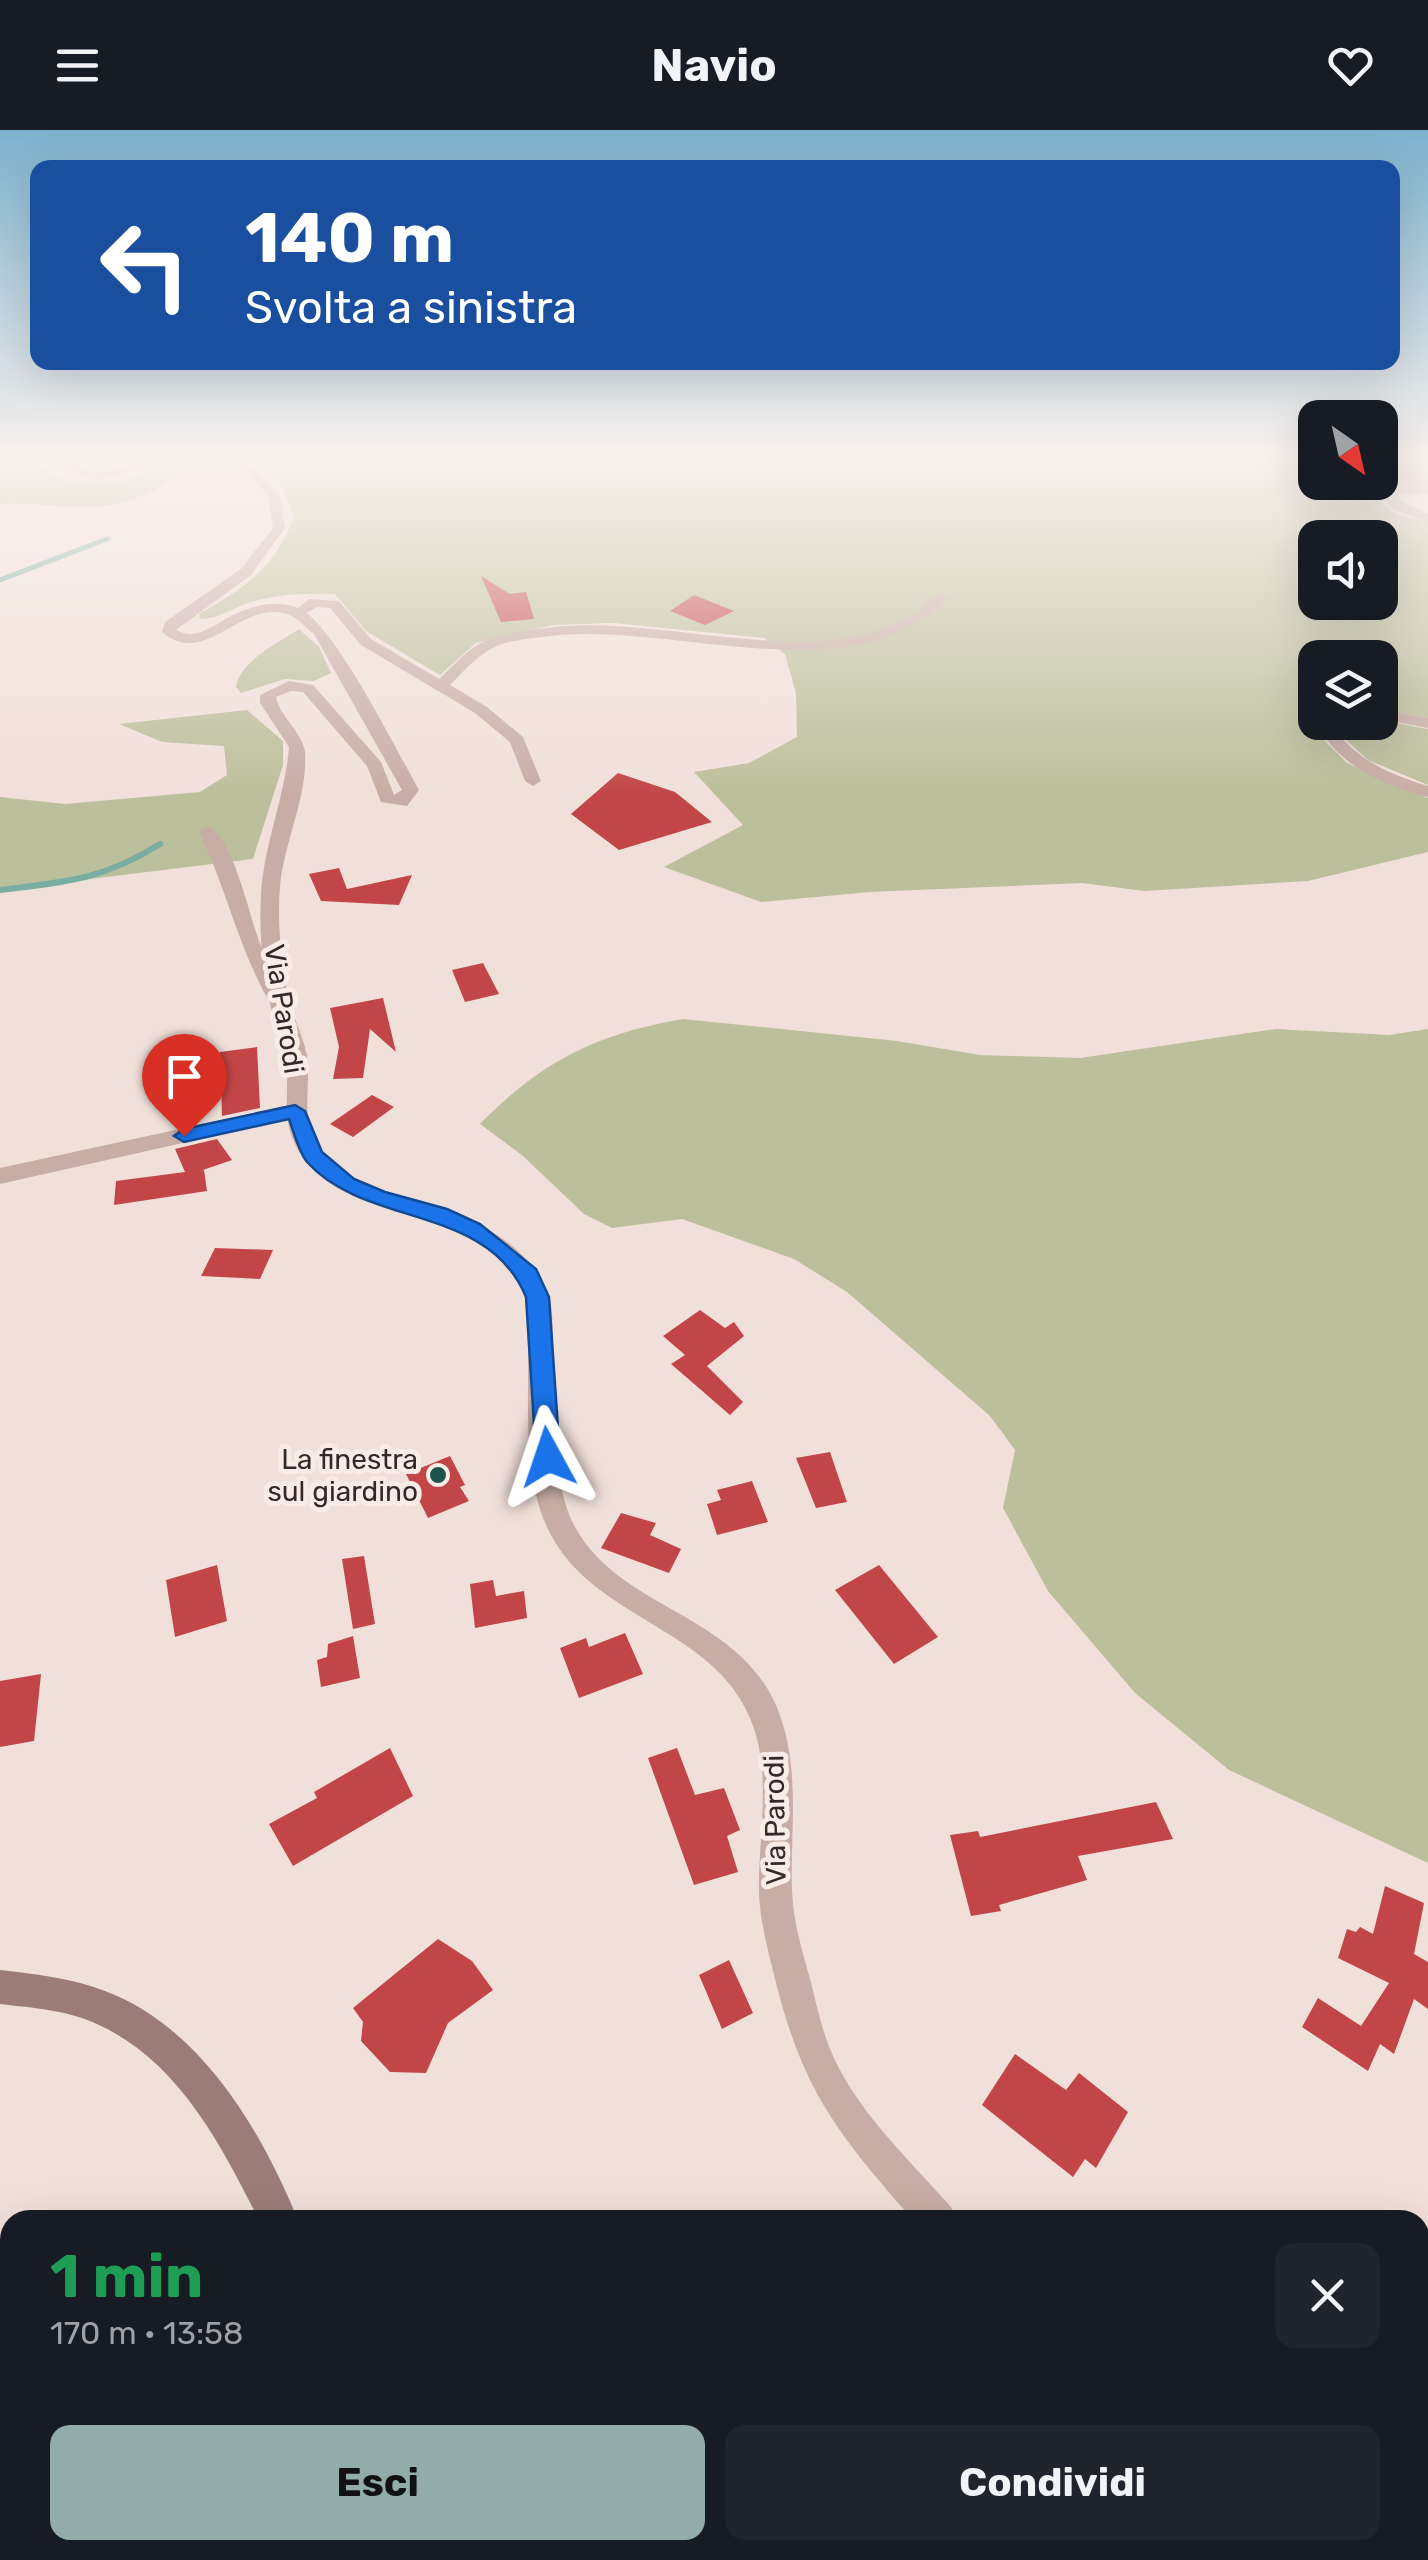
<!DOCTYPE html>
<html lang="it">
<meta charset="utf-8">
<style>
:root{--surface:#171b24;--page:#20242c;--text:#f1f3f6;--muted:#9ea1a6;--accent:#92aca9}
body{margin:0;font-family:Rubik,sans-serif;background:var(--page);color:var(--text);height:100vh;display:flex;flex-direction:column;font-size:38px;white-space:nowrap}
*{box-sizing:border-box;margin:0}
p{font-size:32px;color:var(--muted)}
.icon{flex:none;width:55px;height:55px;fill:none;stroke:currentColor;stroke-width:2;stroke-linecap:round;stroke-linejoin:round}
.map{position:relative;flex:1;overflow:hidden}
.panel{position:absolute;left:0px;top:2080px;width:1430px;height:350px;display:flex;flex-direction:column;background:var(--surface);border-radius:30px 30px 0 0;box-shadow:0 10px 40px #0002}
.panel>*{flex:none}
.top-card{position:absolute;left:30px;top:30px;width:1370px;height:210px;border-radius:20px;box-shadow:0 10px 40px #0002;background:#1a4fa0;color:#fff;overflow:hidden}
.needle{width:65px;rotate:146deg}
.buttons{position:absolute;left:1298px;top:270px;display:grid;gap:20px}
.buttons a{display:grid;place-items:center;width:100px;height:100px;border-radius:20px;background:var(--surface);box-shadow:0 10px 40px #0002;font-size:50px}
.pin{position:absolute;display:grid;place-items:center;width:85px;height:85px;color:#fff;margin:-102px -42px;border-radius:50% 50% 50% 0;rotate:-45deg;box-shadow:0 0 10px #0007}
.pin .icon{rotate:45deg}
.me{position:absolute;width:110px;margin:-55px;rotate:355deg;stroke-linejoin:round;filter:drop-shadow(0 0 8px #0008)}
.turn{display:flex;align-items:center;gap:35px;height:210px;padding:0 50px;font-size:45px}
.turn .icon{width:130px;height:130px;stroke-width:2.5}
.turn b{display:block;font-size:70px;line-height:85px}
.round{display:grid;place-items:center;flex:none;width:105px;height:105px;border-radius:20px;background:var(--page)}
.summary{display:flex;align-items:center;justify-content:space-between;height:170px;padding:0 50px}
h1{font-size:60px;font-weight:700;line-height:75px;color:#1e9e55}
.action{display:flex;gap:20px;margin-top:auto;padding:20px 50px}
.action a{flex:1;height:115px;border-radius:20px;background:var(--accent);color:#111;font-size:40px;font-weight:700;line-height:115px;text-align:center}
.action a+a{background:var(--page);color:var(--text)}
header{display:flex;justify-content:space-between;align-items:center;height:130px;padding:0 50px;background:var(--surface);font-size:45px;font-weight:700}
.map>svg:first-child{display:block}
.green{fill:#bcbf9b;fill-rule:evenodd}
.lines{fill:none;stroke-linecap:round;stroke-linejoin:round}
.stream-far1{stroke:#7aada2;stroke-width:5}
.stream{stroke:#7aada2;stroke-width:6}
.building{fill:#c24648}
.minor{fill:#c8ada6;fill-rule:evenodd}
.tertiary{fill:#c8ada6;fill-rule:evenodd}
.secondary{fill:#9c7c78;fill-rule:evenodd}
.route{fill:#1a73e8;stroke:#114b97;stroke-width:2.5}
.poi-dot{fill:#1e554b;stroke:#f9ebe6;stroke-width:4}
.labels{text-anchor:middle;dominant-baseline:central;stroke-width:10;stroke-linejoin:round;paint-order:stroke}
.street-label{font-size:28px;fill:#352827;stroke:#f9ebe6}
.poi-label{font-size:28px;fill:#352827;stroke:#f9ebe6;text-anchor:end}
</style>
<header><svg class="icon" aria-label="menu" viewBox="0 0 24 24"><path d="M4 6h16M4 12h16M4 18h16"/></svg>Navio<svg class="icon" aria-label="heart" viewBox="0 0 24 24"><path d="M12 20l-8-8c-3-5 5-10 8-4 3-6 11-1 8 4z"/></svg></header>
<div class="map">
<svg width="1428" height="2430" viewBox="0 0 1428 2430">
<rect width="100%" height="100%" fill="#f1e0da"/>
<path class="green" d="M 254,326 L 1315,326 L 1315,352 L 1380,352 L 1380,326 L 1428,326 L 1428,354 L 1391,357 L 1373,367 L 1396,384 L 1428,392 L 1428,588 L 1380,579 L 1380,528 L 1315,528 L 1315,592 L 1323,593 L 1324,610 L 1347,633 L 1428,668 L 1428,722 L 1308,751 L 1144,761 L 1082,753 L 870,762 L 761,772 L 664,737 L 743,695 L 694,642 L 749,633 L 797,607 L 796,563 L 785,524 L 764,508 L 613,493 L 553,495 L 476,513 L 440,545 L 366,501 L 335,464 C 309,463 279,464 254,471 C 235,476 220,489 200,489 L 199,484 C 246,457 274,439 294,387 L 284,360 ZM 1315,408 L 1380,408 L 1380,472 L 1315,472 Z
M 0,330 L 38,336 L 74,353 L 123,351 L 162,333 L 185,331 L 186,338 C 145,373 109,380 55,376 C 37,375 18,372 0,374 Z
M 299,499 L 319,517 L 331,543 L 314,551 L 285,549 L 241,563 L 236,557 C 240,531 278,513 299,499 Z
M 247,580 L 283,611 L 283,635 L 253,729 L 0,760 L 0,667 L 65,674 L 200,662 L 227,645 L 224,616 L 162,612 L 119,594 Z
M 1380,590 L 1428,599 L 1428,655 L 1368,630 L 1346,610 L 1345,603 L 1356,593 Z
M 683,889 L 897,911 L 980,925 L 1080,928 L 1276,899 L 1389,905 L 1428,899 L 1428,1733 L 1229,1640 L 1135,1563 L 1048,1461 L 1003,1378 L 1015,1320 L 990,1286 L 847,1162 L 794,1129 L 682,1089 L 612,1098 L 584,1084 L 523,1026 L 480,994 C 542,931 596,904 683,889 Z"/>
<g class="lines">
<path class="stream-far1" d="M 0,450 L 107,409"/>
<path class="stream" d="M 0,760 C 65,752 103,750 160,714"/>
</g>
<path class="building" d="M 481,446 L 510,464 L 526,462 L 534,489 L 501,492 Z
M 694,465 L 734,481 L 705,495 L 670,481 Z
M 618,643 L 675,662 L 712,692 L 619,720 L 571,684 Z
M 339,738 L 347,759 L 412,745 L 399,775 L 321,771 L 309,744 Z
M 483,833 L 499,864 L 465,872 L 452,840 Z
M 383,868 L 396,922 L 370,899 L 363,948 L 333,949 L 339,917 L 330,878 Z
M 257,917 L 260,978 L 222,986 L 220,922 Z
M 372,965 L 394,977 L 353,1007 L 330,994 Z
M 217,1009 L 232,1030 L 200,1041 L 204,1040 L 207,1061 L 114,1075 L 116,1051 L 185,1042 L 175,1019 Z
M 215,1118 L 273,1120 L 260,1149 L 201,1146 Z
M 700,1180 L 725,1198 L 734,1192 L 744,1206 L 707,1236 L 743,1272 L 730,1285 L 671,1234 L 685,1225 L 663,1206 Z
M 830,1322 L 847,1372 L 816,1378 L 796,1328 Z
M 450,1326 L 465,1355 L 460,1357 L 469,1371 L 428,1388 L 406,1344 Z
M 752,1351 L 768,1392 L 717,1405 L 707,1374 L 721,1370 L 717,1360 Z
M 621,1383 L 656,1393 L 650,1405 L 681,1419 L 669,1443 L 601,1418 Z
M 364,1426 L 375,1494 L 353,1499 L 342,1429 Z
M 217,1435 L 227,1491 L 175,1507 L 166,1450 Z
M 879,1435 L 938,1507 L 894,1534 L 835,1460 Z
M 493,1450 L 496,1466 L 524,1461 L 527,1488 L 475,1498 L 470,1454 Z
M 625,1503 L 643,1544 L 579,1568 L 560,1518 L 586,1508 L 589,1517 Z
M 353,1506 L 360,1548 L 321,1557 L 317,1530 L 327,1527 L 328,1514 Z
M 41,1544 L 34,1611 L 0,1617 L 0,1551 Z
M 390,1618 L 413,1666 L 293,1736 L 269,1694 L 317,1668 L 314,1662 Z
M 677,1618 L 695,1665 L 724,1658 L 740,1700 L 727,1706 L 738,1742 L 694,1755 L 648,1628 Z
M 1156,1672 L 1173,1709 L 1078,1726 L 1087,1750 L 999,1775 L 1001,1781 L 971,1786 L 950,1705 L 978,1701 L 980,1707 Z
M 1385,1756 L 1424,1773 L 1414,1824 L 1428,1832 L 1428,1879 L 1414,1869 L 1394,1924 L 1380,1914 L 1368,1941 L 1302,1897 L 1318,1868 L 1361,1896 L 1389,1853 L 1338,1828 L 1347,1799 L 1356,1802 L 1360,1797 L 1373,1804 Z
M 438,1809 L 472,1831 L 493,1860 L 448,1893 L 426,1943 L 390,1942 L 361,1911 L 363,1892 L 353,1878 Z
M 729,1830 L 753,1883 L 722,1899 L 699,1845 Z
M 1015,1924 L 1066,1960 L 1079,1943 L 1128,1982 L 1096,2038 L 1085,2029 L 1073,2047 L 982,1975 Z"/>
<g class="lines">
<path class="minor" d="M 1428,326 L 1428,333 L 1407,337 L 1427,359 L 1417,362 L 1395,338 L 1399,330 Z
M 937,464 L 949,467 C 853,569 665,488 542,507 C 527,509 511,510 497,516 C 478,524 464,541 450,555 L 487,577 L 523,607 L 541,651 L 533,656 L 525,651 L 510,612 L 475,583 L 361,515 L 330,478 L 317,477 L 299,487 L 292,483 L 309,469 L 339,471 L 371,509 L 439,549 C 452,537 464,523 479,514 C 498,502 524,501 546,498 C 653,482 814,543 907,488 C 918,481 927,472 937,464 Z
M 208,697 C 234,707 250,790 261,816 C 269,835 280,854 289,872 L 286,876 L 272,876 C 239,822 227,759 199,702 Z
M 295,974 L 306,981 L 303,986 L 0,1054 L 0,1038 Z"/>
<path class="tertiary" d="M 54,326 C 72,325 79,341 97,342 C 123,343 147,325 174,326 L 102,350 L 80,347 Z
M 230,326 L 242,326 L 280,365 L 285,398 L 251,445 L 176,500 C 196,512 215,494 233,485 C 255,475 277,469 300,479 C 334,494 398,623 419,660 L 407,676 L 381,672 L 367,636 L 303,562 L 291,561 L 276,567 C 280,587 303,603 305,622 C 308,666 284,712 280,756 C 277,794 281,836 290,873 C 295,891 303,907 307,925 C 311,952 302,981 313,1006 C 352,1089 495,1053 547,1161 C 554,1176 552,1198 553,1215 C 555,1266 550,1349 574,1395 C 619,1481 739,1482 778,1580 C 801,1639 790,1699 792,1760 C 793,1791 802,1820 810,1849 C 816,1872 821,1897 830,1919 C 855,1980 908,2028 951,2077 L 957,2090 L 913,2090 C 838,2004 803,1962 775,1849 C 768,1820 760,1792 759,1763 C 758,1706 773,1642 750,1588 C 713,1499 598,1490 552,1407 C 522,1354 529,1276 528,1216 C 527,1200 530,1179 524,1164 C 486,1065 330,1105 292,1007 C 282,982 290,955 286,929 C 284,911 276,895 271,878 C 262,842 259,801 261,764 C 264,714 285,667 289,617 L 260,573 L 260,565 L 289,551 L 313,555 L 381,632 L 394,665 L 402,660 L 314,504 C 306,498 298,488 289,485 C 243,467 205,540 162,502 L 165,492 L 241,439 L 273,398 L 268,366 Z
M 1428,355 L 1428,363 L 1405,364 L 1397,369 L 1428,384 L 1428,392 L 1394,380 L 1384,368 L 1398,357 Z
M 1380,579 L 1428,588 L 1428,598 L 1380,589 Z
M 1330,592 L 1346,592 L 1341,607 C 1364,634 1396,646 1428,656 L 1428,667 C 1389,657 1350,641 1325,608 Z
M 1218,2420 L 1265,2420 L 1269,2430 L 1222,2430 Z"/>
<path class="secondary" d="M 0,1840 C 36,1844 71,1848 105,1861 C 201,1897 261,2000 298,2090 L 259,2090 C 221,2015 179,1932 99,1895 C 68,1880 33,1878 0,1874 Z
M 494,2420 L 544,2420 L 548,2430 L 498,2430 Z"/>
</g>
<linearGradient id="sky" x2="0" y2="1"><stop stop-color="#7cb1cc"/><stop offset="0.49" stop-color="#f9f1ee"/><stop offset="1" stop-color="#f9f1ee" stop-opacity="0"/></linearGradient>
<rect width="1428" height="666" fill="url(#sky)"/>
<path class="route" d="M 295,975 L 305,981 L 322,1022 L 354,1049 L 385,1062 L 447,1079 L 480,1094 L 536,1139 L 549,1167 L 560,1327 L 557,1334 L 540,1334 L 536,1327 L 526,1167 C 488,1074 367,1098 307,1032 C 298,1021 294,1002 289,989 L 184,1012 L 174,1006 L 184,999 Z"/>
<circle class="poi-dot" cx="438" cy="1345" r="10"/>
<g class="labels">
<g class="street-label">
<text transform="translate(284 879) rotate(81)">Via Parodi</text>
<text transform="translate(775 1690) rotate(-91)">Via Parodi</text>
</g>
<g class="poi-label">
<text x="418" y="1329">La finestra<tspan x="418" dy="32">sul giardino</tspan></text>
</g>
</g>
</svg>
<div class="buttons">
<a><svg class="needle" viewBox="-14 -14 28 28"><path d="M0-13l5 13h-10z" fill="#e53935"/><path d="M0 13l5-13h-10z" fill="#9ea1a6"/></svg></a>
<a><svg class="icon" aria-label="sound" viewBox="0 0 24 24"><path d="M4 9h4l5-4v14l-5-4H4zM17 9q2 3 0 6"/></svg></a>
<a><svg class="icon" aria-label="layers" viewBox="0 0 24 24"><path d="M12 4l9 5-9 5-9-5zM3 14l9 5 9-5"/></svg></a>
</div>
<div class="pin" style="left:184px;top:1006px;background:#d93025"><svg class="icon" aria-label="arrive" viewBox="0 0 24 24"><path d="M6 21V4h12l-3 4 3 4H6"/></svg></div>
<svg class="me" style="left:548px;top:1327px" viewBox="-20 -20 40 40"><path d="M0-17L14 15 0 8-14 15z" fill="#1a73e8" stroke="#fff" stroke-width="4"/></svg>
<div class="top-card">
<div class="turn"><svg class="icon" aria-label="left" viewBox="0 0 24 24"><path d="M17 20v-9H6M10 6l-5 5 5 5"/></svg><div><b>140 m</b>Svolta a sinistra</div></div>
</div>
<section class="panel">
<div class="summary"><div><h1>1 min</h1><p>170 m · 13:58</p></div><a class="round"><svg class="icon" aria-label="close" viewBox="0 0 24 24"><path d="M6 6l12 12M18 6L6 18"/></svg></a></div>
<div class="action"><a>Esci</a><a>Condividi</a></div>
</section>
</div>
